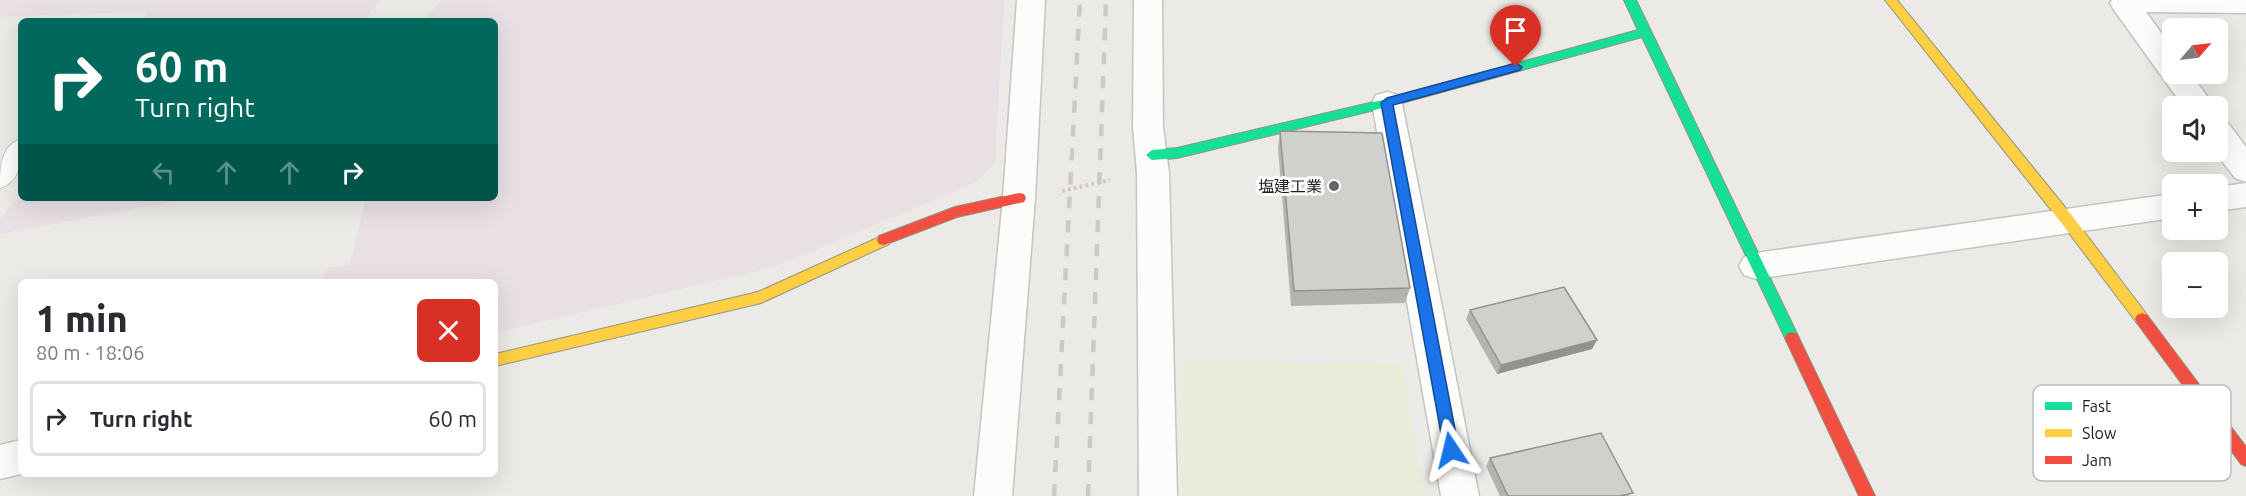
<!DOCTYPE html>
<meta charset="utf-8">
<style>
:root{--surface:#fff;--page:#f7f7f7;--text:#2b2b33;--muted:#7c7c81;--line:#e1e1e2}
body{margin:0;font-family:Ubuntu,"Noto Sans JP",sans-serif;background:var(--page);color:var(--text);height:100vh;display:flex;flex-direction:column;font-size:22px;white-space:nowrap}
*{box-sizing:border-box;margin:0}
p{font-size:20px;color:var(--muted)}
.icon{flex:none;width:33px;height:33px;fill:none;stroke:currentColor;stroke-width:2;stroke-linecap:round;stroke-linejoin:round}
.map{position:relative;flex:1;overflow:hidden}
.sheet{position:absolute;left:18px;top:279px;width:480px;height:198px;display:flex;flex-direction:column;background:var(--surface);border-radius:9px;box-shadow:0 6px 24px #0002}
.sheet>*{flex:none}
.hud{position:absolute;left:18px;top:18px;width:480px;height:183px;border-radius:9px;box-shadow:0 6px 24px #0002;background:#00695c;color:#fff;overflow:hidden}
.needle{width:39px;rotate:62deg}
.tools{position:absolute;left:2162px;top:18px;display:grid;gap:12px}
.tools a{display:grid;place-items:center;width:66px;height:66px;border-radius:9px;background:var(--surface);box-shadow:0 6px 24px #0002;font-size:30px}
.pin{position:absolute;display:grid;place-items:center;width:51px;height:51px;color:#fff;margin:-62px -26px;border-radius:50% 50% 50% 0;rotate:-45deg;box-shadow:0 0 6px #0007}
.pin .icon{rotate:45deg}
.me{position:absolute;width:66px;margin:-33px;rotate:350deg;stroke-linejoin:round;filter:drop-shadow(0 0 4px #0008)}
.turn{display:flex;align-items:center;gap:21px;height:126px;padding:0 18px;font-size:27px}
.turn .icon{width:78px;height:78px;stroke-width:2.5}
.turn b{display:block;font-size:42px;line-height:51px}
.lanes{display:flex;align-items:center;height:57px;padding:0 18px;background:#0003;justify-content:center;gap:30px;direction:ltr}
.lanes .off{opacity:.35}
.round{display:grid;place-items:center;flex:none;width:63px;height:63px;border-radius:9px;background:var(--page)}
.head{display:flex;align-items:center;justify-content:space-between;height:102px;padding:0 18px}
h1{font-size:36px;font-weight:800;line-height:45px}
ul{padding:0;list-style:none}
li{display:flex;align-items:center;gap:18px;height:75px;margin:0 12px 9px;padding:0 6px;border:3px solid var(--line);border-radius:9px}
li div{flex:1}
li b{display:block;font-size:22px}
li em{font-style:normal}
.map>svg:first-child{display:block}
.industrial{fill:#e9e0e5}
.farmland{fill:#ebebda}
.lines{fill:none;stroke-linecap:round;stroke-linejoin:round}
.lane-casing{stroke:#c5c4c2;stroke-width:2}
.street-casing{stroke:#c5c4c2;stroke-width:3}
.fast-casing{stroke:#939480;stroke-width:2}
.slow-casing{stroke:#939480;stroke-width:2}
.jam-casing{stroke:#939480;stroke-width:2}
.path{stroke:#d5c9c7;stroke-width:4;stroke-dasharray:3 3;stroke-linecap:butt}
.lane{fill:#fcfcfb;fill-rule:evenodd}
.street{fill:#fcfcfb;fill-rule:evenodd}
.fast{fill:#16e098;fill-rule:evenodd}
.slow{fill:#ffcf43;fill-rule:evenodd}
.jam{fill:#f24e42;fill-rule:evenodd}
.rail{stroke:#cacac9;stroke-width:4.5;stroke-dasharray:12 12;stroke-linecap:butt}
.wall{fill:#b5b3b0}
.shaded-wall{fill:#939290}
.building{fill:#d2d0cd;stroke:#939290;stroke-width:1.5}
.route{fill:#1a73e8;stroke:#114b97;stroke-width:1.5}
.poi-dot{fill:#666564;stroke:#fff;stroke-width:2}
.labels{text-anchor:middle;dominant-baseline:central;stroke-width:6;stroke-linejoin:round;paint-order:stroke}
.poi-label{font-size:16px;fill:#1e1e1e;stroke:#fff;text-anchor:end}
.key{fill:#fff;stroke:#bcbcbc;stroke-width:1.5}
.key-label{font-size:16px;fill:#1e1e1e}
</style>
<div class="map">
<svg width="2246" height="496" viewBox="0 0 2246 496">
<rect width="100%" height="100%" fill="#eceae6"/>
<path class="industrial" d="M 0,0 L 380,0 L 364,21 L 142,21 L 148,11 L 0,17 Z
M 441,0 L 1004,0 L 995,164 L 975,183 L 774,267 L 495,333 L 495,282 L 320,282 L 328,268 L 350,265 L 366,198 L 495,198 L 495,21 L 424,21 Z
M 21,191 L 21,198 L 194,198 L 0,234 L 0,220 Z"/>
<path class="farmland" d="M 1181,362 L 1402,364 L 1423,496 L 1182,496 Z"/>
<g class="lines">
<g class="lane-casing">
<path id="lane" d="M 21,139 C 21,159 22,181 0,188 C 0,169 0,146 21,139 Z"/>
</g>
<g class="street-casing">
<path id="street" d="M 1017,0 L 1045,0 L 1035,198 L 1012,496 L 974,496 L 1003,198 Z
M 1134,0 L 1162,0 L 1163,127 L 1169,173 L 1177,496 L 1139,496 L 1137,173 L 1133,127 Z
M 2112,0 L 2246,0 L 2246,13 L 2146,12 L 2172,48 L 2172,74 L 2191,74 L 2214,106 L 2183,106 L 2114,10 L 2110,3 Z
M 1387,92 L 1398,95 L 1402,103 L 1479,496 L 1441,496 L 1372,103 L 1376,95 Z
M 2217,120 L 2228,123 L 2246,147 L 2246,182 L 2235,178 L 2215,152 Z
M 2246,183 L 2246,207 L 2217,211 L 2217,187 Z
M 2172,194 L 2172,218 L 1756,279 L 1744,275 L 1739,266 L 1744,257 L 1756,253 Z
M 21,440 L 21,474 L 0,479 L 0,445 Z"/>
</g>
<g class="fast-casing">
<path id="fast" d="M 1624,0 L 1636,0 L 1799,338 L 1797,342 L 1792,344 L 1787,342 L 1642,37 L 1387,107 L 1177,158 L 1152,160 L 1146,155 L 1152,150 L 1177,148 L 1387,99 L 1638,30 Z"/>
</g>
<g class="slow-casing">
<path id="slow" d="M 1885,0 L 1897,0 L 2073,217 L 2147,315 L 2149,319 L 2147,323 L 2142,325 L 2137,323 L 2063,225 Z
M 884,235 L 889,236 L 891,240 L 889,244 L 761,303 L 495,366 L 495,354 L 758,292 Z"/>
</g>
<g class="jam-casing">
<path id="jam" d="M 1019,193 L 1024,194 L 1026,198 L 1024,202 L 957,217 L 884,245 L 879,244 L 877,240 L 879,236 L 955,207 Z
M 2142,313 L 2147,315 L 2246,447 L 2246,466 L 2241,464 L 2137,323 L 2135,319 L 2137,315 Z
M 1792,332 L 1797,334 L 1875,496 L 1859,496 L 1785,338 L 1787,334 Z"/>
</g>
<path class="path" d="M 1062,191 L 1110,180"/>
<use href="#lane" class="lane"/>
<use href="#street" class="street"/>
<use href="#fast" class="fast"/>
<use href="#slow" class="slow"/>
<use href="#jam" class="jam"/>
<path class="rail" d="M 1054,496 L 1080,0
M 1088,496 L 1106,0"/>
</g>
<path class="wall" d="M 1280,131 L 1410,288 L 1405,303 L 1291,306 L 1278,148 Z
M 1470,310 L 1597,340 L 1592,349 L 1497,374 L 1466,319 Z
M 1490,458 L 1631,496 L 1500,496 L 1486,466 Z"/>
<path class="shaded-wall" d="M 1597,340 L 1592,349 L 1497,374 L 1501,365 Z"/>
<path class="building" d="M 1280,131 L 1382,133 L 1410,288 L 1294,291 Z
M 1564,287 L 1597,340 L 1501,365 L 1470,310 Z
M 1601,433 L 1633,493 L 1620,496 L 1508,496 L 1490,458 Z"/>
<path class="route" d="M 1516,63 L 1522,67 L 1520,70 L 1393,105 L 1459,450 L 1457,455 L 1451,457 L 1446,455 L 1444,450 L 1381,103 L 1387,98 Z"/>
<circle class="poi-dot" cx="1334" cy="186" r="6"/>
<g class="labels">
<g class="poi-label">
<text x="1322" y="186">塩建工業</text>
</g>
</g>
<rect x="2033" y="385" width="198" height="96" rx="9" class="key"/>
<rect x="2045" y="402" width="27" height="8" fill="#16e098"/>
<rect x="2045" y="429" width="27" height="8" fill="#ffcf43"/>
<rect x="2045" y="456" width="27" height="8" fill="#f24e42"/>
<g class="key-label">
<text x="2082" y="412">Fast</text>
<text x="2082" y="439">Slow</text>
<text x="2082" y="466">Jam</text>
</g>
</svg>
<div class="tools">
<a><svg class="needle" viewBox="-14 -14 28 28"><path d="M0-13l5 13h-10z" fill="#e53935"/><path d="M0 13l5-13h-10z" fill="#7c7c81"/></svg></a>
<a><svg class="icon" aria-label="sound" viewBox="0 0 24 24"><path d="M4 9h4l5-4v14l-5-4H4zM17 9q2 3 0 6"/></svg></a>
<a>+</a>
<a>−</a>
</div>
<div class="pin" style="left:1516px;top:67px;background:#d93025"><svg class="icon" aria-label="arrive" viewBox="0 0 24 24"><path d="M6 21V4h12l-3 4 3 4H6"/></svg></div>
<svg class="me" style="left:1451px;top:450px" viewBox="-20 -20 40 40"><path d="M0-17L14 15 0 8-14 15z" fill="#1a73e8" stroke="#fff" stroke-width="4"/></svg>
<div class="hud">
<div class="turn"><svg class="icon" aria-label="right" viewBox="0 0 24 24"><path d="M7 20v-9h11M14 6l5 5-5 5"/></svg><div><b>60 m</b>Turn right</div></div>
<div class="lanes"><svg class="icon off" aria-label="left" viewBox="0 0 24 24"><path d="M17 20v-9H6M10 6l-5 5 5 5"/></svg><svg class="icon off" aria-label="ahead" viewBox="0 0 24 24"><path d="M12 20V5M6 11l6-6 6 6"/></svg><svg class="icon off" aria-label="ahead" viewBox="0 0 24 24"><path d="M12 20V5M6 11l6-6 6 6"/></svg><svg class="icon" aria-label="right" viewBox="0 0 24 24"><path d="M7 20v-9h11M14 6l5 5-5 5"/></svg></div>
</div>
<section class="sheet">
<div class="head"><div><h1>1 min</h1><p>80 m · 18:06</p></div><a class="round" style="background:#d93025;color:#fff"><svg class="icon" aria-label="close" viewBox="0 0 24 24"><path d="M6 6l12 12M18 6L6 18"/></svg></a></div>
<ul>
<li><svg class="icon" aria-label="right" viewBox="0 0 24 24"><path d="M7 20v-9h11M14 6l5 5-5 5"/></svg><div><b>Turn right</b></div><em>60 m</em></li>
</ul>
</section>
</div>
